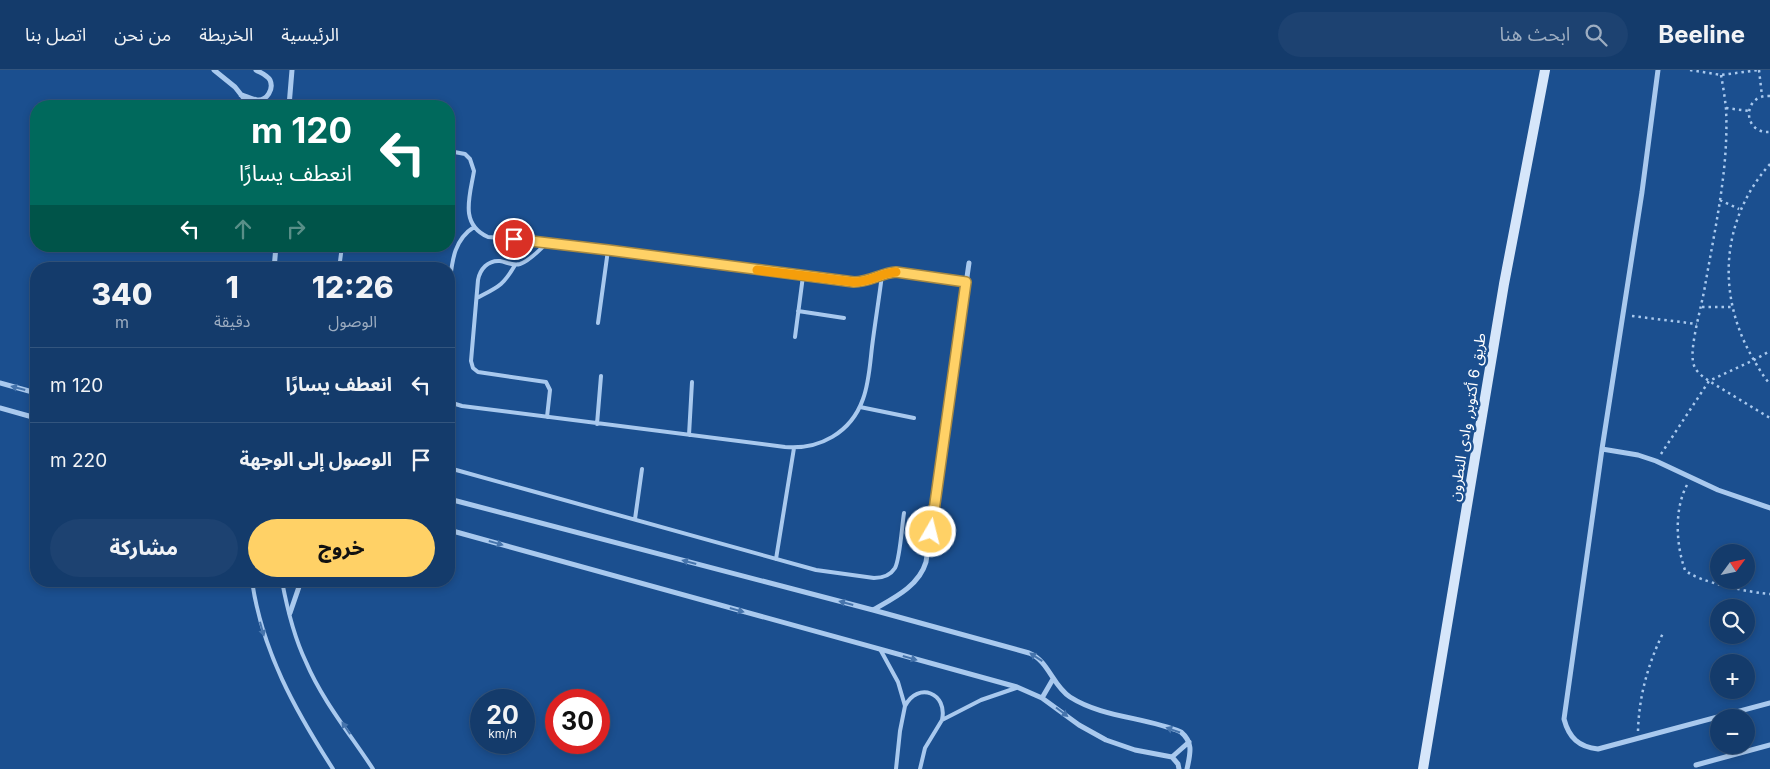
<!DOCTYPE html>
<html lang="ar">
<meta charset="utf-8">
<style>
:root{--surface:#143b6b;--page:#1d4271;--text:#f1f3f6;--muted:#9dadc1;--line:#33557e;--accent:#ffd166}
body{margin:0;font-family:Inter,"Noto Sans Arabic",sans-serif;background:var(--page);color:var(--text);direction:rtl;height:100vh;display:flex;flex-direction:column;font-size:19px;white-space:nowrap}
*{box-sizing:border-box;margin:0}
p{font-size:16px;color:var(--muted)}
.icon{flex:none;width:28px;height:28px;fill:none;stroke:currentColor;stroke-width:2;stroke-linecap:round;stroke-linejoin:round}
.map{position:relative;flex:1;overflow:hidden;direction:ltr}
.drawer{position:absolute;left:30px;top:192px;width:425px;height:325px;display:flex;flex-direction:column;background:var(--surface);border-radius:20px;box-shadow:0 2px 8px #0003,0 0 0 1px var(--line);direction:rtl}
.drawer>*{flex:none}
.banner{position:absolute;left:30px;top:30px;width:425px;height:152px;border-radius:20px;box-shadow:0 2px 8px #0003,0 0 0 1px var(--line);direction:rtl;background:#00695c;color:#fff;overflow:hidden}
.needle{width:32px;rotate:57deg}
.controls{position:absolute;left:1710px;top:474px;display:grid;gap:10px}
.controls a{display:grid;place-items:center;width:45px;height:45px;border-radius:50%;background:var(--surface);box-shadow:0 2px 8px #0003,0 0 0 1px var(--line);font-size:25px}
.speed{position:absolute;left:470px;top:619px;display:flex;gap:10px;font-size:25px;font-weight:700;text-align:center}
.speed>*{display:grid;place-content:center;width:65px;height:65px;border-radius:50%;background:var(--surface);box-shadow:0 2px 8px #0003,0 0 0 1px var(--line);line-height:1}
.speed small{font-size:12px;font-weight:400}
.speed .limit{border:8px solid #d22;background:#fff;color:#111}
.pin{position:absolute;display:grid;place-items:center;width:42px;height:42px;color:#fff;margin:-21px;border:2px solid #fff;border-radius:50%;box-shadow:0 1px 5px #0007}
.me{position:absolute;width:55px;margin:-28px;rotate:8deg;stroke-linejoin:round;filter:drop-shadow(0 0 4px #0008)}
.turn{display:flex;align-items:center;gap:18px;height:105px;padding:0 20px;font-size:22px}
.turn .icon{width:65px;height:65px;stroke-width:2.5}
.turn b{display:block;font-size:35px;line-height:42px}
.lanes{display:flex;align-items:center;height:48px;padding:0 20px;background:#0003;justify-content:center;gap:25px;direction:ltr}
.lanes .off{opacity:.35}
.eta{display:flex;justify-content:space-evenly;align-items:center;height:85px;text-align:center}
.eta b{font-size:30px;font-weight:800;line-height:35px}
.button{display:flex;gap:10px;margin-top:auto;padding:10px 20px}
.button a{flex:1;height:58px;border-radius:30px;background:var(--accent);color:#111;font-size:20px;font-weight:800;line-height:58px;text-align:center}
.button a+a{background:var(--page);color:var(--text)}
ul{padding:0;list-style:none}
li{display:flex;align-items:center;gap:15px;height:75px;padding:0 20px;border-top:1px solid var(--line)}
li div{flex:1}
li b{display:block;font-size:19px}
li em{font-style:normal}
header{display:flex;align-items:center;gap:30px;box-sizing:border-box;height:70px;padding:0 25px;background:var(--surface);border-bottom:1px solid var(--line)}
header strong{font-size:24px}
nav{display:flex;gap:28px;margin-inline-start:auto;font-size:18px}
.search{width:350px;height:45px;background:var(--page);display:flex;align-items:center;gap:12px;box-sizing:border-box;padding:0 18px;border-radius:28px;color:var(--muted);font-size:19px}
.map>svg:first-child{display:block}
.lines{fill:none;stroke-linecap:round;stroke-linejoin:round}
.path{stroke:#a9c9ee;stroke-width:2.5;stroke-dasharray:2.5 4;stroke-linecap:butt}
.lane{stroke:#a9c9ee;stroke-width:4}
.street{stroke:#a9c9ee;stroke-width:5}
.secondary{stroke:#d6e6fa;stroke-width:10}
.oneway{fill:#4674ac}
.route-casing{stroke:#a68842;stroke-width:12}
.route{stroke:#ffd166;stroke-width:9}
.slow{stroke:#f59e0b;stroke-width:9}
.labels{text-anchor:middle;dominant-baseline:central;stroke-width:5;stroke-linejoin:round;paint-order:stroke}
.street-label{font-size:15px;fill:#fff;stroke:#1b4f8f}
</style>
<header>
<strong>Beeline</strong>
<div class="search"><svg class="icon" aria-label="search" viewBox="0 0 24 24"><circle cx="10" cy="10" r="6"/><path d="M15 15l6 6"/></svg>ابحث هنا</div>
<nav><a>الرئيسية</a><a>الخريطة</a><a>من نحن</a><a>اتصل بنا</a></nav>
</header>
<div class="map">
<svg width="1770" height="699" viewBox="0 0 1770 699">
<rect width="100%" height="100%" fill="#1b4f8f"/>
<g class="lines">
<path class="path" d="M 1690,0 L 1721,5 L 1759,0
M 1759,0 L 1762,26
M 1721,5 C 1723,16 1725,28 1726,39 C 1729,98 1715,158 1705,216 C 1702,235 1690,275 1693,291 C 1694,301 1702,306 1709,311 L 1770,348
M 1770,26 C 1742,24 1742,64 1770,62
M 1726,38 L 1749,41
M 1770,94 C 1722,148 1716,222 1751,285 C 1757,295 1762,305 1770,314
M 1720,130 L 1739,139
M 1702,237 L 1732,237
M 1632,246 L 1697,254
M 1661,384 L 1709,311 L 1754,290 L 1770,281
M 1687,415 C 1674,439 1676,475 1685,500 C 1697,512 1752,523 1770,524
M 1638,661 C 1639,626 1648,594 1663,563"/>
<path class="lane" d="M 449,81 L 465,84 L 470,89 L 474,101 C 470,126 459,154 488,167 L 548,172 L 854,212 C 870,212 881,203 896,202 L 966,212
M 339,199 L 342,176
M 449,218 C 452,195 452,171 474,157
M 477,228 C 498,217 503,216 515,195
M 798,241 L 844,248
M 598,253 L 608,180
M 795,267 L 803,206
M 449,332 L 462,336 L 785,377 C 819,380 851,363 863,329 C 869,313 870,294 872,277 C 875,253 879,229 882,205
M 860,337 L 914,348
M 547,347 L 550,320 L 546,312 L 478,302 L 473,298 L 471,291 L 478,210 C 480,199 488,190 500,191 C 507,192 512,196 520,194 C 530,191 540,179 548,172
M 597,354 L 601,306
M 689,365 L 692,312
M 449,398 L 816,500 L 874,508 C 883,508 890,506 895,498 C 900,489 902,455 904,443
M 635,449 L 642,399
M 776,489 L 794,378
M 252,511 C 262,581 295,640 333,699
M 282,511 C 287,538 294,567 306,592 C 322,630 350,664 373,699
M 880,579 L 898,612 L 905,636 L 900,661 L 896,699
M 905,636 C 918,611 948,623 942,650
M 920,699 L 925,678 L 942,650 L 981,630 L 1016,618"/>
<path class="street" d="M 214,0 L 235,17 L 250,36
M 1658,0 L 1642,122 L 1602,379 L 1564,649 C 1569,668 1579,677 1598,679 L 1770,633
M 241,25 C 246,26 252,29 257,30 C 267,31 274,19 270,10 C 267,5 261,3 256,0
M 289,36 L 292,0
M 274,199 L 276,176
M 0,313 L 36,323
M 0,338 L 36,348
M 1602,379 L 1638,385 L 1656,391 L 1718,420 L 1770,438
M 449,429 L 873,540 L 1029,583 C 1049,591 1052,615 1070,627 C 1103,648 1146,647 1181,662 C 1194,673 1190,684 1187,699
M 449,460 L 1017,617 L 1042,628 L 1079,655 L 1106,670 L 1135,680 L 1172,687 L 1178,694 L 1179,699
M 873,540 C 894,528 919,516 926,492 L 969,193
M 290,543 L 301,511
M 1042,628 L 1053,609
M 1172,687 L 1189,672
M 1696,695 L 1770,675"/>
<path class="secondary" d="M 1423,699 L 1504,214 L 1545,0"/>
</g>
<defs><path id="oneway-solid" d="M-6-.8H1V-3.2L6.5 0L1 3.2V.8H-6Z" transform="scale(1.25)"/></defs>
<g class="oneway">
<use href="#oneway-solid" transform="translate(18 318) rotate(-165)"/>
<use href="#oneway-solid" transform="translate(496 473) rotate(16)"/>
<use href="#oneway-solid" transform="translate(689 492) rotate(-165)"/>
<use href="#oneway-solid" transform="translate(846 533) rotate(-165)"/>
<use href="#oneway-solid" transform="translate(737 540) rotate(16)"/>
<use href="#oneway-solid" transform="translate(262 559) rotate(74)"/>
<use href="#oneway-solid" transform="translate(1036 587) rotate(-147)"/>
<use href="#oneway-solid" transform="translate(910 588) rotate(16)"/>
<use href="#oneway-solid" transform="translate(1062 642) rotate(37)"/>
<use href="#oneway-solid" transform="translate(346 658) rotate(-124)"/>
<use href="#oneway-solid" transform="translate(1173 660) rotate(-161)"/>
</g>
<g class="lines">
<g class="route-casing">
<path id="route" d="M 514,169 L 608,180 L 854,212 C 870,212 881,203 896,202 L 966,212 L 931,462"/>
</g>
<use href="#route" class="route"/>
<path class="slow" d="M 757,200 L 854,212 C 870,212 881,203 896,202"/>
</g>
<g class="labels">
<g class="street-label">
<text transform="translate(1467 347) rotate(-81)">طريق 6 أكتوبر, وادى النطرون</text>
</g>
</g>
</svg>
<div class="controls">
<a><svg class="needle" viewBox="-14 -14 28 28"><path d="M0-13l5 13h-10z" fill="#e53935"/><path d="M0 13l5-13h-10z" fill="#9dadc1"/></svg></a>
<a><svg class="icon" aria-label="search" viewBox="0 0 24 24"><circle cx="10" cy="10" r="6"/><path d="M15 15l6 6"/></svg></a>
<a>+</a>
<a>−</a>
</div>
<div class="speed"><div>20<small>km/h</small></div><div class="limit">30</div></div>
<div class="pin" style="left:514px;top:169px;background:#d93025"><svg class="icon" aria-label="arrive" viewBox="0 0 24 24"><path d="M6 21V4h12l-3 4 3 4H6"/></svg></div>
<svg class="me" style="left:931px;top:462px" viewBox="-20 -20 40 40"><circle r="17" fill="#ffd166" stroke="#fff" stroke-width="3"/><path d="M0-11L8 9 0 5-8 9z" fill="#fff"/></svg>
<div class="banner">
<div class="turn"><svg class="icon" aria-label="left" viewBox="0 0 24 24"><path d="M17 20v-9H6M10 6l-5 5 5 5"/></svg><div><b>120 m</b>انعطف يسارًا</div></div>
<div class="lanes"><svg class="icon" aria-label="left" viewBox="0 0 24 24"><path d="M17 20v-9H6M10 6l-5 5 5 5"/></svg><svg class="icon off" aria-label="ahead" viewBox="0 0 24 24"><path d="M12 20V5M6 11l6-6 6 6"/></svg><svg class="icon off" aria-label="right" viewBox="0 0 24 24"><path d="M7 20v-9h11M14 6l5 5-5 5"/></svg></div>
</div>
<section class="drawer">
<div class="eta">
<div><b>12:26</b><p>الوصول</p></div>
<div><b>1</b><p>دقيقة</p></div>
<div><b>340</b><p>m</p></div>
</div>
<ul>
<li><svg class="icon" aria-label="left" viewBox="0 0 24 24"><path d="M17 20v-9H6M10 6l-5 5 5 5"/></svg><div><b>انعطف يسارًا</b></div><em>120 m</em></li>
<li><svg class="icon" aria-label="arrive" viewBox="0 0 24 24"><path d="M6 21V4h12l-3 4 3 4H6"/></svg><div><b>الوصول إلى الوجهة</b></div><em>220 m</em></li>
</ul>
<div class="button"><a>خروج</a><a>مشاركة</a></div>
</section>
</div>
